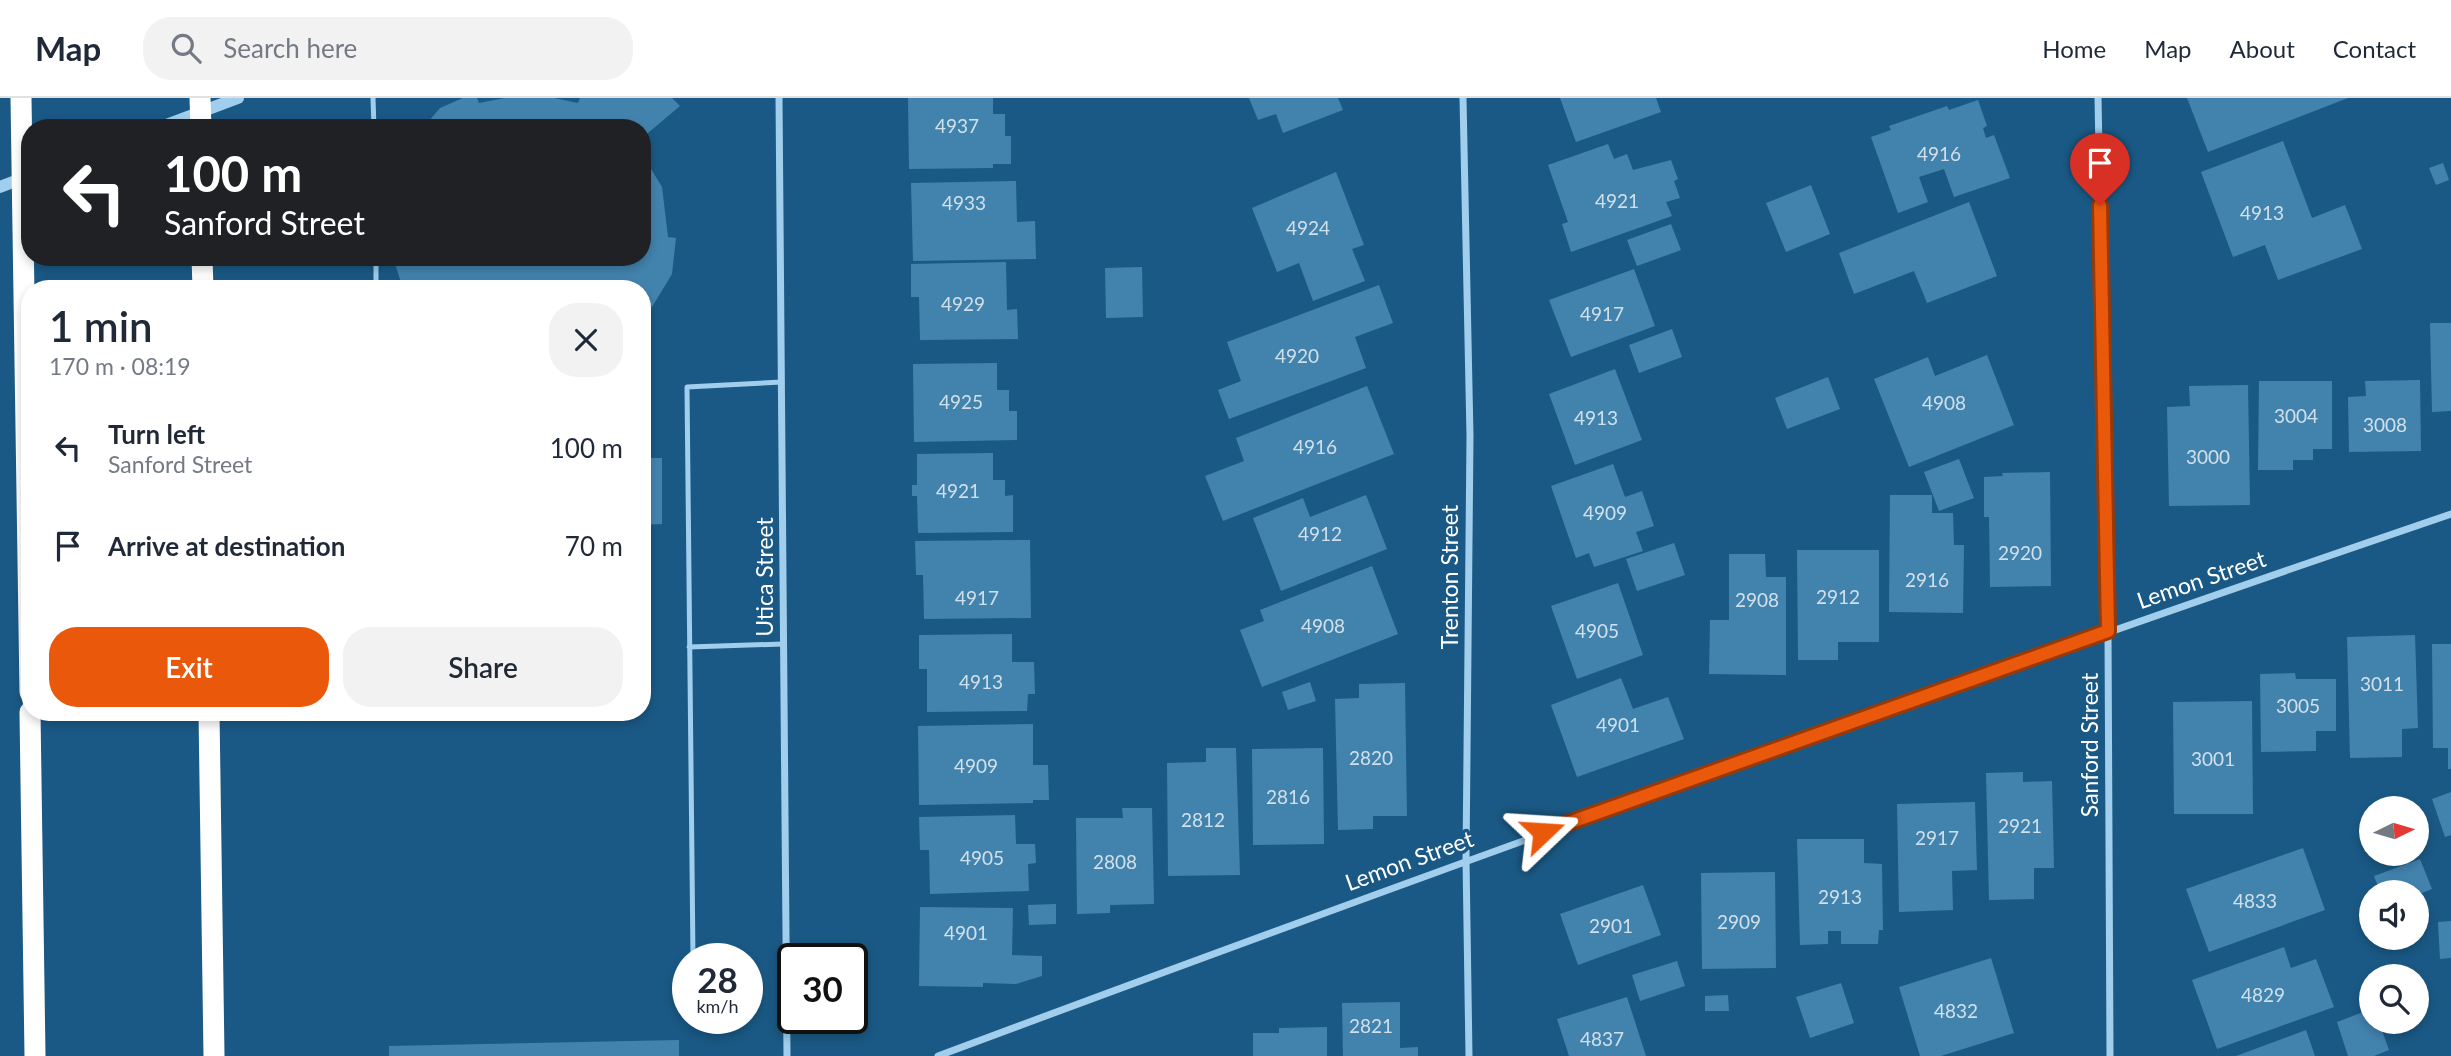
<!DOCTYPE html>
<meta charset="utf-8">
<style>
:root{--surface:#fff;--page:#f2f2f3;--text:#1f2937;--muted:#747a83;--line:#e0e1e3;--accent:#ea580c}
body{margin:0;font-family:Lato,sans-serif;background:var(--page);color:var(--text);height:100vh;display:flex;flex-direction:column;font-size:26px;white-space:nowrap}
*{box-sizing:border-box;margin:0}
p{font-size:23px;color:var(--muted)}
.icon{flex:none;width:38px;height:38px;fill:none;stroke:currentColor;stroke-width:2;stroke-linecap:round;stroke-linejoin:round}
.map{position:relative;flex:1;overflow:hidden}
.details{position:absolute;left:21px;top:182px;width:630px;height:441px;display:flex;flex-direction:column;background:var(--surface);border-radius:28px;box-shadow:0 4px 10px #0003}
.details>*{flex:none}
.banner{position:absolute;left:21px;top:21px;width:630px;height:147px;border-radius:28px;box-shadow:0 4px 10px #0003;background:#202124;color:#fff;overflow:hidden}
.needle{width:46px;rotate:85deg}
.buttons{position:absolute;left:2359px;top:698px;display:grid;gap:14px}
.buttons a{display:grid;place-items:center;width:70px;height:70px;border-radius:50%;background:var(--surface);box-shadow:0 4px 10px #0003;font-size:35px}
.speed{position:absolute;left:672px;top:845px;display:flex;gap:14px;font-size:35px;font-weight:700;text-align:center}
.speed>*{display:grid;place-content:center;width:91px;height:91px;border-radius:50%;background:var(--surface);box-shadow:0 4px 10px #0003;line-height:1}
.speed small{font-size:18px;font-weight:400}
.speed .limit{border:4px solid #111;border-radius:10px;background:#fff;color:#111}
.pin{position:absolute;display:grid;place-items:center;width:60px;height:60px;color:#fff;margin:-72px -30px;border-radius:50% 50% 50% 0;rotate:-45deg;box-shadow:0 0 7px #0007}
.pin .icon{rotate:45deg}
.me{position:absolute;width:77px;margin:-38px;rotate:70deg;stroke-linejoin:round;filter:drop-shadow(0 0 5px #0008)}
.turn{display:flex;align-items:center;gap:24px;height:147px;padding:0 28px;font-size:32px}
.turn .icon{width:91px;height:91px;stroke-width:2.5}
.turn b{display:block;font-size:49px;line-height:60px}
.round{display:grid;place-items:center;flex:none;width:74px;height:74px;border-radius:28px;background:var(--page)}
.headline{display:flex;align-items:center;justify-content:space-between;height:119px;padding:0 28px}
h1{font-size:42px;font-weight:600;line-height:52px}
.button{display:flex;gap:14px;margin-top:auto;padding:14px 28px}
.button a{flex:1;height:80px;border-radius:28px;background:var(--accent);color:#fff;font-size:28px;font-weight:600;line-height:80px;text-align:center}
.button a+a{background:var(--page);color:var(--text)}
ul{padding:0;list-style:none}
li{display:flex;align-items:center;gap:21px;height:98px;padding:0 28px}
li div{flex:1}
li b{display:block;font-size:26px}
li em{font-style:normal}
header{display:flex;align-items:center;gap:42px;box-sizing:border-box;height:98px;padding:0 35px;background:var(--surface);border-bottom:2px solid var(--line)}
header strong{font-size:33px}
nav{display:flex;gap:38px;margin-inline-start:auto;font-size:24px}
.search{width:490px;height:63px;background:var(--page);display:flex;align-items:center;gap:18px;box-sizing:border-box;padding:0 24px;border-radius:28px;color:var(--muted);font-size:26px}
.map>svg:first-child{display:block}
.building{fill:#4283ae}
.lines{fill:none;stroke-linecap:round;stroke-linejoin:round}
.service{stroke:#a0ceec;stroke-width:5}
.minor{stroke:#a0ceec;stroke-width:7}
.tertiary{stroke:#a0ceec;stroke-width:12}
.motorway{stroke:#fff;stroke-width:21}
.motorway-bridge{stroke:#fff;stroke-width:21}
.route-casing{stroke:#983908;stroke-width:18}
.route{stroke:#ea580c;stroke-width:12}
.labels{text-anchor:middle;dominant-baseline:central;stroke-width:7;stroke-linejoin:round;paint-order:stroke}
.number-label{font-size:19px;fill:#d0e0eb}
.street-label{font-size:23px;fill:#fff;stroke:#1a5985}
</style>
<header>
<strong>Map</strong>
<div class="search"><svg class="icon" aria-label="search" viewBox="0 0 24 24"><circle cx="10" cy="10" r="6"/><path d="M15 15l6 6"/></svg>Search here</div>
<nav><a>Home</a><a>Map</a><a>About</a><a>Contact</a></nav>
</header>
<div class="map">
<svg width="2451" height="958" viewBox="0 0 2451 958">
<rect width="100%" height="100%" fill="#1a5985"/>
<path class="building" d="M 463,0 L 477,0 L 479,5 L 505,0 L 554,0 L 578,5 L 580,0 L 672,0 L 680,8 L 642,40 L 642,30 L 423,30 L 440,10 Z
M 908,0 L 993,0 L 993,16 L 1005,16 L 1005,38 L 1011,38 L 1011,66 L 993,66 L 993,70 L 909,71 Z
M 1249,0 L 1338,0 L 1343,12 L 1283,35 L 1276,16 L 1258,22 Z
M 1560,0 L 1656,0 L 1661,14 L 1576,44 Z
M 2187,0 L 2348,0 L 2208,54 Z
M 1978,2 L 1987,28 L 1983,30 L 1986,40 L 1994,37 L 2010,80 L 1954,99 L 1944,71 L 1919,79 L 1928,104 L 1898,115 L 1871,39 L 1891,32 L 1889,28 L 1947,8 L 1949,12 Z
M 2283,43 L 2312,120 L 2345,107 L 2362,151 L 2278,182 L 2265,147 L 2233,159 L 2201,74 Z
M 1608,46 L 1614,61 L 1627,56 L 1633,72 L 1671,62 L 1678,81 L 1674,83 L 1680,100 L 1666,104 L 1672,118 L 1571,154 L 1562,126 L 1568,124 L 1548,67 Z
M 642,56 L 662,89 L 668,139 L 676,140 L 672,176 L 652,209 L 648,206 L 642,213 L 642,191 L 403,191 L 393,159 L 642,159 Z
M 2443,65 L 2449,82 L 2436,87 L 2429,70 Z
M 1336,74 L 1364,147 L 1352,151 L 1365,183 L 1313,203 L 1299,165 L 1277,174 L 1252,110 Z
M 1016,83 L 1017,124 L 1035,123 L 1036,161 L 913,163 L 911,85 Z
M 1811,87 L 1830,136 L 1786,154 L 1766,105 Z
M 1969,104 L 1997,178 L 1927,205 L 1914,173 L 1854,196 L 1839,155 Z
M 1671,126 L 1681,152 L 1637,168 L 1627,142 Z
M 1006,164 L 1007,212 L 1017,211 L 1018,241 L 920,242 L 919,199 L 911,199 L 911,166 Z
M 1142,169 L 1143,219 L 1106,220 L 1105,170 Z
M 1634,171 L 1655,228 L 1571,259 L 1549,202 Z
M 1379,187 L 1393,225 L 1355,239 L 1366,270 L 1229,321 L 1218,292 L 1241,283 L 1227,244 Z
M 2430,225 L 2451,225 L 2451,313 L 2432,314 Z
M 1672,231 L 1682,259 L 1639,275 L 1629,247 Z
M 1987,257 L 2014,327 L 1909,369 L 1874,281 L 1928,259 L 1935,278 Z
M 997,265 L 997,292 L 1009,292 L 1009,313 L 1017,313 L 1017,342 L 914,344 L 913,266 Z
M 1615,271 L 1642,342 L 1575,367 L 1549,296 Z
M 1828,279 L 1840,311 L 1787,331 L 1775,300 Z
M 2420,282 L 2421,353 L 2349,354 L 2348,299 L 2366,298 L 2365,283 Z
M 2259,283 L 2332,283 L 2332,351 L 2313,351 L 2313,362 L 2293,362 L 2293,372 L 2258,372 Z
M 2248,287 L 2250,407 L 2169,408 L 2167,309 L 2190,308 L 2189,288 Z
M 1367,288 L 1394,356 L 1223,423 L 1205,378 L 1244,363 L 1236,340 Z
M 993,355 L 993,382 L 1005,382 L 1005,398 L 1013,397 L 1013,434 L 918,435 L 917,398 L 912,398 L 912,387 L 917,387 L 917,356 Z
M 642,360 L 662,360 L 662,426 L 642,427 Z
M 1959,361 L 1974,400 L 1939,413 L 1924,374 Z
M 1613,366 L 1625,399 L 1642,393 L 1654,428 L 1636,434 L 1643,453 L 1594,469 L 1589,455 L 1576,460 L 1551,388 Z
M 2050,374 L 2051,488 L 1990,489 L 1989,419 L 1984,419 L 1984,379 L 2003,378 L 2002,375 Z
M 1366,397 L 1387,451 L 1281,493 L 1253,420 L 1303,400 L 1310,419 Z
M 1890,397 L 1932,397 L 1932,415 L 1953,415 L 1954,447 L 1964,447 L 1963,515 L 1889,514 Z
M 1030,442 L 1031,520 L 924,521 L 923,477 L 916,477 L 915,443 Z
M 1674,445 L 1685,477 L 1637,493 L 1626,461 Z
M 1797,452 L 1879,452 L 1879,544 L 1838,544 L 1838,562 L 1798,562 Z
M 1729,456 L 1765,456 L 1766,479 L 1786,479 L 1786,577 L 1709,576 L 1710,522 L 1729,522 Z
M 1372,468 L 1398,536 L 1262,589 L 1240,532 L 1264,523 L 1260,512 Z
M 1618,485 L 1643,557 L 1577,581 L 1551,508 Z
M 1012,536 L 1012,564 L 1034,564 L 1035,596 L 1028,596 L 1027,613 L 927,614 L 927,571 L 919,571 L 919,537 Z
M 2415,537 L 2418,630 L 2402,631 L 2402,659 L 2350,660 L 2347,539 Z
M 2432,546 L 2451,546 L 2451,671 L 2448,671 L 2448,650 L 2433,650 Z
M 2295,575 L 2296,581 L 2336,581 L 2336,633 L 2316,633 L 2316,653 L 2261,654 L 2260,576 Z
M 1621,580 L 1633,611 L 1668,599 L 1684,641 L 1577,679 L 1551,607 Z
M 1310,584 L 1316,603 L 1288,612 L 1282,594 Z
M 1405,585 L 1407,718 L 1373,718 L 1373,731 L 1338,732 L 1335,601 L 1359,600 L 1359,586 Z
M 2252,603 L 2253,716 L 2174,716 L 2173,604 Z
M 1033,626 L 1033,667 L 1048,667 L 1049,702 L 1033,702 L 1033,705 L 919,707 L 918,628 Z
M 1206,650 L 1236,650 L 1240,777 L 1168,778 L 1167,665 L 1206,664 Z
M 1323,650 L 1324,746 L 1253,747 L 1252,651 Z
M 2023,674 L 2023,684 L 2052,683 L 2054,770 L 2034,770 L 2034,801 L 1989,802 L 1986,675 Z
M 2451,694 L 2451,737 L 2445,739 L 2432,701 Z
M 1975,704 L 1977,772 L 1952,773 L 1953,812 L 1899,814 L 1897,706 Z
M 1122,710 L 1152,710 L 1154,806 L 1110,807 L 1110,815 L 1077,816 L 1076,720 L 1123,720 Z
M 1015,717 L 1016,746 L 1035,746 L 1036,765 L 1028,766 L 1029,793 L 930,796 L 929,752 L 920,752 L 919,719 Z
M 1797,741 L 1864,741 L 1864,765 L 1882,766 L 1883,832 L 1879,832 L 1878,846 L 1841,846 L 1841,833 L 1828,833 L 1828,846 L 1800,847 Z
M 2303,750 L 2325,812 L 2209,854 L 2186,791 Z
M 2420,761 L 2432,791 L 2417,797 L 2380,794 L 2374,778 Z
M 1775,774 L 1776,870 L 1702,871 L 1701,775 Z
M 1643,787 L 1661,837 L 1578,867 L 1560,816 Z
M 1056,806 L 1056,826 L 1029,827 L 1028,807 Z
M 920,809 L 1013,810 L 1012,857 L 1042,858 L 1042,878 L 1016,886 L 983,885 L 983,889 L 919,888 Z
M 2451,823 L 2451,860 L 2440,861 L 2438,824 Z
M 2284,849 L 2291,870 L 2316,861 L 2334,909 L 2217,951 L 2192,882 Z
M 1991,860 L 2014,935 L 1941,958 L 1920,958 L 1899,889 Z
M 1677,863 L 1685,888 L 1640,903 L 1632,877 Z
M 1841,885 L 1854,925 L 1810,940 L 1796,899 Z
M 1728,897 L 1729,913 L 1705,913 L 1705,898 Z
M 1627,899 L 1646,958 L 1569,958 L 1557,921 Z
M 1400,904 L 1400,950 L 1418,949 L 1418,958 L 1343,958 L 1342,905 Z
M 2371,911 L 2371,924 L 2379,924 L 2389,952 L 2374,958 L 2348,958 L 2337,924 Z
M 1327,929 L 1327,958 L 1253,958 L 1253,935 L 1279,935 L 1279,930 Z
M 2306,932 L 2315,958 L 2236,958 Z
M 679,942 L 679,958 L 389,958 L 389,948 Z"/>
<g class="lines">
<path class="service" d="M 373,0 L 374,30
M 376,159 L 376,191
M 689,549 L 783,546
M 693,861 L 687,289 L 782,284"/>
<path class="minor" d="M 779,0 L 787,958
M 1463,0 L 1470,338 L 1466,761 L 1469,958
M 2098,0 L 2108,533 L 2110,958
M 938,958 C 1440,771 1944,589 2451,416"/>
<path class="tertiary" d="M 158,30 L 238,0
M 0,89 L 26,79"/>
<path class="motorway" d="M 202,159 L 203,191
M 30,614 L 35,958
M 209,614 L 214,958"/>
<path class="motorway-bridge" d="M 21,0 L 30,594
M 200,0 L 201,30"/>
</g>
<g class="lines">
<g class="route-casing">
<path id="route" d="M 1543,734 L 2108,533 L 2100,107"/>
</g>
<use href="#route" class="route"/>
</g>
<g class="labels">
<g class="number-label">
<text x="957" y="27">4937</text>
<text x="1939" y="55">4916</text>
<text x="1617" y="102">4921</text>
<text x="964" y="104">4933</text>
<text x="2262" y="114">4913</text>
<text x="1308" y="129">4924</text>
<text x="963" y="205">4929</text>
<text x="1602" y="215">4917</text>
<text x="1297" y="257">4920</text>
<text x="961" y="303">4925</text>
<text x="1944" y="304">4908</text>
<text x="2296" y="317">3004</text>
<text x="1596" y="319">4913</text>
<text x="2385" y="326">3008</text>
<text x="1315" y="348">4916</text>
<text x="2208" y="358">3000</text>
<text x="958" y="392">4921</text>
<text x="1605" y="414">4909</text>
<text x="1320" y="435">4912</text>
<text x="2020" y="454">2920</text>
<text x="1927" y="481">2916</text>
<text x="1838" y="498">2912</text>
<text x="977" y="499">4917</text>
<text x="1757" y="501">2908</text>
<text x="1323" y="527">4908</text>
<text x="1597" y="532">4905</text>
<text x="981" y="583">4913</text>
<text x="2382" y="585">3011</text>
<text x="2298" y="607">3005</text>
<text x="1618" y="626">4901</text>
<text x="1371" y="659">2820</text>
<text x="2213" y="660">3001</text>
<text x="976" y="667">4909</text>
<text x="1288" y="698">2816</text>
<text x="1203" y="721">2812</text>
<text x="2020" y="727">2921</text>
<text x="1937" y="739">2917</text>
<text x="982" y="759">4905</text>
<text x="1115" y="763">2808</text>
<text x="1840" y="798">2913</text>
<text x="2255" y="802">4833</text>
<text x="1739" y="823">2909</text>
<text x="1611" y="827">2901</text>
<text x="966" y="834">4901</text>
<text x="2263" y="896">4829</text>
<text x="1956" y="912">4832</text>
<text x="1371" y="927">2821</text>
<text x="1602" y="940">4837</text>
</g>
<g class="street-label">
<text transform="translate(764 479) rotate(-90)">Utica Street</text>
<text transform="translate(1449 479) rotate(-90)">Trenton Street</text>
<text transform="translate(2201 481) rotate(-19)">Lemon Street</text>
<text transform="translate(2089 647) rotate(-90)">Sanford Street</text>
<text transform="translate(1409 762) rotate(-20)">Lemon Street</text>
</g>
</g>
</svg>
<div class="buttons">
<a><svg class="needle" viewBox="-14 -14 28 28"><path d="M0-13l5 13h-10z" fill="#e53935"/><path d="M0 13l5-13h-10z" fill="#747a83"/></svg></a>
<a><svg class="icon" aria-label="sound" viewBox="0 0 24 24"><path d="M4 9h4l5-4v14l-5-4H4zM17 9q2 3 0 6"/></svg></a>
<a><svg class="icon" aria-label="search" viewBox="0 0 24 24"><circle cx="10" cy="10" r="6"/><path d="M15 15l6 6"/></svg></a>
</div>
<div class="speed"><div>28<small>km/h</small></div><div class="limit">30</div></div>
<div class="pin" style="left:2100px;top:107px;background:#d93025"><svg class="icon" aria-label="arrive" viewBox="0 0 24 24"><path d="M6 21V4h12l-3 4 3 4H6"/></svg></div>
<svg class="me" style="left:1543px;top:734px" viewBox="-20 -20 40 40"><path d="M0-17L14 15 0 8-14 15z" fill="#ea580c" stroke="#fff" stroke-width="4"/></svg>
<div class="banner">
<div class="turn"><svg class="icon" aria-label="left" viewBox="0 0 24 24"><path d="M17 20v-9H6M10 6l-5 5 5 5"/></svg><div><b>100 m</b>Sanford Street</div></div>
</div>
<section class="details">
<div class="headline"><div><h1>1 min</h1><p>170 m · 08:19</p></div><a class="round"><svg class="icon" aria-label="close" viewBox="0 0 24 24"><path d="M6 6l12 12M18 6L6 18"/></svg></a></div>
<ul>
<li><svg class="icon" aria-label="left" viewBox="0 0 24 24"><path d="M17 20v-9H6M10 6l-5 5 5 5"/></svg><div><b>Turn left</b><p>Sanford Street</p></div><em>100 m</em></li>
<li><svg class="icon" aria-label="arrive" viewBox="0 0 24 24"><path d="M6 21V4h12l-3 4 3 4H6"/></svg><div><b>Arrive at destination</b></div><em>70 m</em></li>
</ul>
<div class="button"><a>Exit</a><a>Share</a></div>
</section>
</div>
